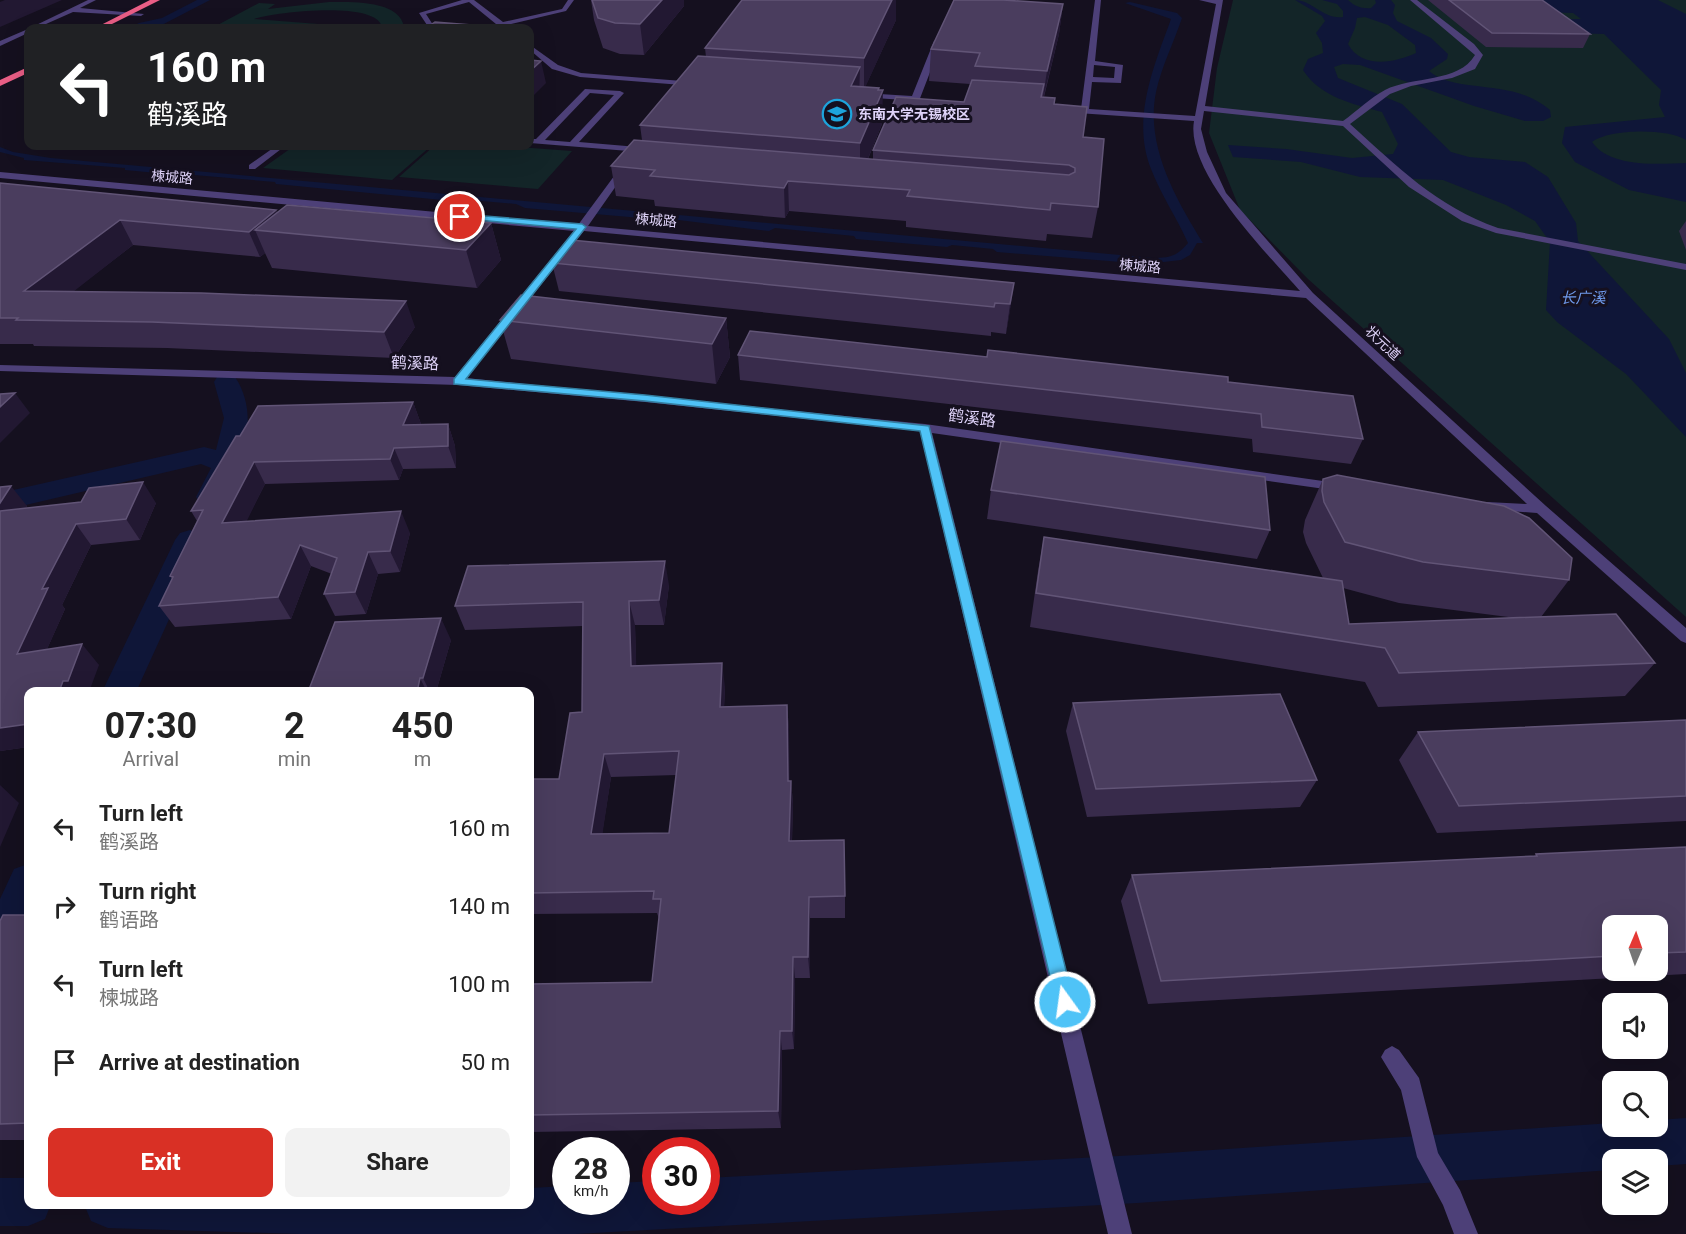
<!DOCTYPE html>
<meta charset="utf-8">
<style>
:root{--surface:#fff;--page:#f2f2f2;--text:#222;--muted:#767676;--accent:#d93025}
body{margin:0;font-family:Roboto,"Noto Sans SC",sans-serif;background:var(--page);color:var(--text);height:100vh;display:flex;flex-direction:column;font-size:22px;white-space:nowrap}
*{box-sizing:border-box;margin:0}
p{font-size:20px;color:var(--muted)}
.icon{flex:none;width:33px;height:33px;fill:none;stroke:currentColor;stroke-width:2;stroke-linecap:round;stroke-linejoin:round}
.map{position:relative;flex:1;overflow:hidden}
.drawer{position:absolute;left:24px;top:687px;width:510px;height:522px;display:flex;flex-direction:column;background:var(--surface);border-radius:12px;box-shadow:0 6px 24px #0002}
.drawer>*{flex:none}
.top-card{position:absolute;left:24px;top:24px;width:510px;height:126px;border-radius:12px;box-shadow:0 6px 24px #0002;background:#202124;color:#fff;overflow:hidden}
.needle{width:39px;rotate:2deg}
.controls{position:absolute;left:1602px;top:915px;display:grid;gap:12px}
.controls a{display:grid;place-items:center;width:66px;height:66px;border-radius:12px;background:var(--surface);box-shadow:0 6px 24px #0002;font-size:30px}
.speed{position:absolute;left:552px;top:1137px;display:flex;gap:12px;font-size:30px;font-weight:700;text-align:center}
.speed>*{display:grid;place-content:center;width:78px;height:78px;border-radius:50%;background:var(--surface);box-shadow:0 6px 24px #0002;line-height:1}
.speed small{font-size:15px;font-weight:400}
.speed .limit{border:9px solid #d22;background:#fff;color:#111}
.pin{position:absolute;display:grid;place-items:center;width:51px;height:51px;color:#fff;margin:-26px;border:3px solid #fff;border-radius:50%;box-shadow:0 2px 6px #0007}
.me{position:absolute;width:66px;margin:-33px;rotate:346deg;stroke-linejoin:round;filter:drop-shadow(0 0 4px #0008)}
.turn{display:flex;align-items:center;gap:21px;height:126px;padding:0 24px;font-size:27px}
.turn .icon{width:78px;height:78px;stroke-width:2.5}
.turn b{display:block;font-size:42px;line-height:51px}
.eta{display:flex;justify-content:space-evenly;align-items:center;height:102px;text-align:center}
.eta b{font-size:36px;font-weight:700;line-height:42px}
.action{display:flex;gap:12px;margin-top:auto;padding:12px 24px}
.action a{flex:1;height:69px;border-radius:12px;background:var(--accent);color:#fff;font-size:24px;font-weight:700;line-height:69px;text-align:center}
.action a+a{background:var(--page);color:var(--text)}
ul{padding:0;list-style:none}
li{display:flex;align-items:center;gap:18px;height:78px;padding:0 24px}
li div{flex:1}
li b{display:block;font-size:22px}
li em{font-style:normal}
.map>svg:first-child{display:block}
.green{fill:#132528}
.water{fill:#0f1638;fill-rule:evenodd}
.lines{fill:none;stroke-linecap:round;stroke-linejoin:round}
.canal{fill:#0f1638;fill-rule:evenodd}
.minor{fill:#4d4078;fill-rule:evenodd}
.highway{fill:#ea5e86;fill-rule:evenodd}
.wall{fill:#382b4b;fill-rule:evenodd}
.shaded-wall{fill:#221832}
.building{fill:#4a3d5e;stroke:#615476;stroke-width:1.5;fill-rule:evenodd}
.route{fill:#4fc3f7;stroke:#337fa1;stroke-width:1.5}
.labels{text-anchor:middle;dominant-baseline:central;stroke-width:6;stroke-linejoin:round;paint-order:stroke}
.far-poi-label{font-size:14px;font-weight:bold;fill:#dfd3f9;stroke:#15101f;text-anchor:start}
.far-street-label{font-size:14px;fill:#dfd3f9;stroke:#15101f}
.far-water-label{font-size:15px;font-style:italic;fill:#6f9aec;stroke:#15101f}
.street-label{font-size:16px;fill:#dfd3f9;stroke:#15101f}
</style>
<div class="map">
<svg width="1686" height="1234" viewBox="0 0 1686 1234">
<rect width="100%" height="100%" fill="#15101f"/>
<path class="green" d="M 1233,0 L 1686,0 L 1686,617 L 1308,279 L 1240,210 L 1209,133 L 1217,68 Z
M 329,2 C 351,2 400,0 404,27 L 382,28 C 379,0 276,12 254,19 L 370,28 L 212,28 L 259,3 L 275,4 L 268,9 Z
M 294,146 L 431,146 L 392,180 L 263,168 Z
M 434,146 L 503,146 L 572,151 L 538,189 L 399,177 Z"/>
<path class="water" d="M 197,0 L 210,0 L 156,28 L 129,28 L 139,23 L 162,18 Z
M 1295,0 C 1312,0 1324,20 1343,17 L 1343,11 L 1337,4 L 1322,0 L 1348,0 C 1354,6 1362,9 1371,8 L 1376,3 L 1375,0 L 1391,0 L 1395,5 L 1393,13 L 1397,21 L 1431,38 L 1448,54 L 1447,59 L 1429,71 C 1456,95 1513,77 1550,110 L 1551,117 L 1543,121 L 1525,121 L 1474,106 L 1360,65 L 1343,64 L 1334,67 L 1338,78 L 1402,104 L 1451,152 L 1469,157 L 1525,162 L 1548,177 L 1576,223 L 1578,241 L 1669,339 L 1686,373 L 1686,437 L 1626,374 L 1557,322 L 1546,310 L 1550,242 L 1535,221 L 1506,205 L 1443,180 L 1360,177 L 1301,162 L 1233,157 L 1228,145 L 1286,149 L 1352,158 L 1393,154 L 1398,144 L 1382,112 C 1353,104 1320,97 1303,70 L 1308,59 L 1323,53 L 1322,43 L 1316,33 L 1325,21 L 1322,16 ZM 1365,17 L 1388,25 L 1415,45 L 1416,53 C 1395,63 1361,69 1348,44 L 1355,28 L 1357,18 Z
M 1521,0 L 1658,0 L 1686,14 L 1686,140 C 1667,128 1609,129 1592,142 C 1610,168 1658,164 1686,163 L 1686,202 L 1629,190 L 1575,162 L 1562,143 L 1565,127 L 1665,117 L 1659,105 L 1661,90 L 1604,34 L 1567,33 L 1549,19 L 1581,19 L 1573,13 L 1540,12 Z
M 1130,2 L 1177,13 L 1182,18 C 1174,42 1161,68 1156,92 C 1145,146 1176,199 1203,243 L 1197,243 L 1190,255 L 1181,260 L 1146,264 L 997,252 L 993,249 L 952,245 L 947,247 L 856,239 L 854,236 L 775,228 L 769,231 L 646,216 L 641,218 L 525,208 L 516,204 L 470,200 L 463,202 L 276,184 L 275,182 L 194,175 L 189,176 L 125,170 L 125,168 L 24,160 L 24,158 L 0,152 L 0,147 L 13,152 L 51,158 L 1153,258 C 1170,258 1177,256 1188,243 C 1177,218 1161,195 1151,169 C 1131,119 1154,66 1171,19 L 1125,3 Z"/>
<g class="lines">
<path class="canal" d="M 226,375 L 235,377 C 261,415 243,468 220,503 L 210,506 L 200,503 L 196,497 L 211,468 L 201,464 L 0,511 L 0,493 L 204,447 L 216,450 L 224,418 L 214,382 L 217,377 Z
M 190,530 L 200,533 L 205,540 L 136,692 L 102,692 L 175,540 L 180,533 Z
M 28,864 L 28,924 L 14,956 L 0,961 L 0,899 L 14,869 Z
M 1686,1118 L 1686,1164 L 1658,1166 L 1658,1160 L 1612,1160 L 1612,1170 L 1137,1203 L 576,1234 L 299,1234 L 108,1228 L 91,1221 L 84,1204 L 530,1204 L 530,1188 L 566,1186 L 566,1202 L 616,1202 L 616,1183 L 656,1181 L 656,1202 L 706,1202 L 706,1178 L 1137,1155 L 1612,1123 L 1612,1126 L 1658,1126 L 1658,1120 Z
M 0,1178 L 28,1178 L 28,1204 L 51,1204 L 45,1219 L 28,1226 L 0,1226 Z"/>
<path class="minor" d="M 88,0 L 96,0 L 80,8 L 144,14 L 141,16 L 73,12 L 37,28 L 30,28 Z
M 462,0 L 474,0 L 503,22 L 562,9 L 568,0 L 574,0 L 566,11 L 507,25 L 509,28 L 483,28 L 496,24 L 469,2 L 426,14 L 435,28 L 429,28 L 419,13 Z
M 1095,0 L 1101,0 L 1095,61 L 1123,65 L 1121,83 L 1092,82 L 1089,109 L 1195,116 L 1216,4 L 1199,0 L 1223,0 L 1205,106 L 1343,121 C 1357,111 1370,98 1385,90 C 1412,76 1459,83 1475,55 L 1410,0 L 1417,0 L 1474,44 L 1483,55 L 1475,69 L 1452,78 L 1411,86 L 1390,94 L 1350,124 C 1398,167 1436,206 1498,228 L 1686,264 L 1686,270 L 1496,233 L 1462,221 L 1409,187 L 1343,126 L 1204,111 L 1201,129 L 1207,152 L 1226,193 L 1313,293 L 1546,506 L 1686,628 L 1686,643 L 1681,641 L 1537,513 L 1482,509 L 1480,506 L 1487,502 L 1527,504 L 1306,298 L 584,231 L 466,378 L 925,424 L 1344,484 L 1346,487 L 1344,490 L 1339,491 L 932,433 L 1132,1234 L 1108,1234 L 920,431 L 645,402 L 458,385 L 0,371 L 0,365 L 455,377 L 574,231 L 0,178 L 0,172 L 578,225 L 623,164 L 626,163 L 630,166 L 588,226 L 1300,291 C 1268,254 1185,172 1194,121 L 1063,112 L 1063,108 L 1081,109 ZM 1094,65 L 1115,67 L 1114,78 L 1093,77 Z
M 28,29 L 28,33 L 0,46 L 0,41 Z
M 938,39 L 942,41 L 919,101 L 860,97 L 859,95 L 863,93 L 912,96 L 934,41 Z
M 530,45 L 558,65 L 581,73 L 695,82 L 699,84 L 695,86 L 580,77 L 552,69 L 530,50 Z
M 585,89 L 620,91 L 624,93 L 579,142 L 638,147 L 642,150 L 641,152 L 530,143 L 530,139 L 536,139 ZM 590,93 L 614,95 L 570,142 L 545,140 Z
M 276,146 L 285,146 L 255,169 L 249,169 L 249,165 Z
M 1392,1046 L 1399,1050 L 1419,1078 L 1438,1153 L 1460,1190 L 1478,1234 L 1454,1234 L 1443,1205 L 1417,1157 L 1401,1090 L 1381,1057 L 1385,1050 Z"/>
<path class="highway" d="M 150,0 L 160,0 L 104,28 L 95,28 Z
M 28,67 L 28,73 L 0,86 L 0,80 Z"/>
</g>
<path class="wall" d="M 591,0 L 684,0 L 684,6 L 644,55 L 620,54 L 603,48 L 594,20 Z
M 1428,0 L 1542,0 L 1590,34 L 1583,48 L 1486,47 Z
M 1063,4 L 1059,34 L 1044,97 L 1054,104 L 1083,137 L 1098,207 L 1092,238 L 1047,234 L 1046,241 L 906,227 L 906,221 L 789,211 L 785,218 L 655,206 L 654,200 L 616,196 L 611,166 L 642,140 L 640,125 L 706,57 L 705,48 L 896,20 L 865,87 L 879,88 L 882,124 L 868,159 L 873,159 L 873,150 L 964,102 L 970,84 L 929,81 L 931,49 Z
M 0,183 L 276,210 L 277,213 L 491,223 L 501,260 L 477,288 L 272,268 L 265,253 L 260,257 L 133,245 L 73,291 L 415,327 L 394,358 L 167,348 L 34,346 L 33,344 L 0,344 Z
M 1686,221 L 1686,250 L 1679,231 Z
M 552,263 L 1014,283 L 1006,334 L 991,332 L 991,336 L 559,291 Z
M 726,318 L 730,357 L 716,384 L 511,359 L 500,320 Z
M 738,355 L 987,357 L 1228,382 L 1363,439 L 1351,464 L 1253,452 L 1252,439 L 740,380 Z
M 413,402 L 421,424 L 420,425 L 448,424 L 455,446 L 456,468 L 403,469 L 399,480 L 265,484 L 246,521 L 410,533 L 400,572 L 378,574 L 366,614 L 335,616 L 324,594 L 332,574 L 311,566 L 291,619 L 175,627 L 159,606 L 172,579 L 170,576 L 197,521 L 191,511 L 240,436 Z
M 1323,479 L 1569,580 L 1541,617 L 1655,663 L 1625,696 L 1378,707 L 1365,682 L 1030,627 L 1038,571 L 1044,537 L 1323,578 L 1306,543 L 1303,532 L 1305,520 ZM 1343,588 L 1399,603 L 1516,618 L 1349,624 Z
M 0,487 L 27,506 L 26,508 L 156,503 L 140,540 L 91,545 L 62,605 L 65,609 L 47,649 L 99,665 L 28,692 L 28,747 L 0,751 Z
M 991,490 L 1270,530 L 1257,559 L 987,519 Z
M 669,585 L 664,625 L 635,625 L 636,665 L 725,687 L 724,707 L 787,705 L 789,729 L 789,781 L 791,781 L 793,804 L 792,841 L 845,896 L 845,918 L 810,918 L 810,978 L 795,978 L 794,1049 L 782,1050 L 781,1128 L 530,1132 L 530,984 L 652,982 L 659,919 L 657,913 L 530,914 L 530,779 L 559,779 L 582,712 L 583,626 L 465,630 L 455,606 ZM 676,775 L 669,833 L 602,834 L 611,777 Z
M 451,640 L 436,692 L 308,692 Z
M 1073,703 L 1317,780 L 1300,807 L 1087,817 L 1066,731 Z
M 1686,720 L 1686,821 L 1437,833 L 1399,760 L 1418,732 Z
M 1686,847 L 1686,974 L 1148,1004 L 1121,901 L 1132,875 L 1534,856 L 1536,854 ZM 1612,926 L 1658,926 L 1658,970 L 1612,970 Z
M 28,915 L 28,1140 L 0,1140 L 0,921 Z"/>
<path class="shaded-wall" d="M 5,0 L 62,0 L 0,27 L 0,2 Z
M 662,0 L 684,0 L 684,6 L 644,55 L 640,24 Z
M 892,0 L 896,0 L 896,20 L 864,90 L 864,58 Z
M 1063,4 L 1059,34 L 1042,103 L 1047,71 Z
M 541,61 L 546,83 L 530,99 L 530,71 Z
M 860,67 L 859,100 L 851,86 Z
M 879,88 L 879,101 L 883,90 L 882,124 L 860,178 L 860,143 Z
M 788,181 L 789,211 L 785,218 L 784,188 Z
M 276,210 L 285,233 L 255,230 L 265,253 L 260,257 L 249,232 Z
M 120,220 L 133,245 L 41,317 L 24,291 Z
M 491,223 L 501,260 L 477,288 L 466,250 Z
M 1014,283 L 1010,311 L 1006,334 L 1010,304 Z
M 406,301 L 415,327 L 394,358 L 384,332 Z
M 726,318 L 730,357 L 716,384 L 712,344 Z
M 15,393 L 30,413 L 0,443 L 0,407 Z
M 413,402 L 421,424 L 412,447 L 403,425 Z
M 448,424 L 455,446 L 456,468 L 448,446 Z
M 394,448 L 403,469 L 399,480 L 390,459 Z
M 254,462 L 265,484 L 235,545 L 222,523 Z
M 143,482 L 156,503 L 140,540 L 126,519 Z
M 11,486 L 27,506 L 12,532 L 0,517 L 0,503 Z
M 401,511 L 410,533 L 400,572 L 390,551 Z
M 76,524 L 91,545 L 62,605 L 65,609 L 36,674 L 17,654 L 42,589 Z
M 300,545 L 311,566 L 291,619 L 278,597 Z
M 368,552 L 378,574 L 366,614 L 355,592 Z
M 665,561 L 669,585 L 664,625 L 659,600 Z
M 629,601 L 635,625 L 637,690 L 631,666 Z
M 441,618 L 451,640 L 436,692 L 430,692 L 423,678 Z
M 82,644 L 99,665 L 89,692 L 59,692 L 63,681 Z
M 722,663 L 725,687 L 723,731 L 720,707 Z
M 420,678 L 427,692 L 417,692 Z
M 787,705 L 789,729 L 790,804 L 788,781 Z
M 28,724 L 28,747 L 0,751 L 0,728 Z
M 604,754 L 611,777 L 599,857 L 591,834 Z
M 791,781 L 793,804 L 791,863 L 789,841 Z
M 0,785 L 19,803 L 0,847 Z
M 809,897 L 810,918 L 810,978 L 808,957 Z
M 793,957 L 795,978 L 794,1049 L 792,1031 Z
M 780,1031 L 782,1050 L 781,1128 L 778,1111 Z"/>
<path class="building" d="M 592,0 L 662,0 L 640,24 L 615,23 L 598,18 Z
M 742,0 L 892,0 L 864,58 L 705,48 Z
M 954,0 L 1003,0 L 1063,4 L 1047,71 L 975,66 L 980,53 L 931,49 Z
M 1449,0 L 1542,0 L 1590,34 L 1492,33 Z
M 435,22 L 473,25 L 468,28 L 426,28 Z
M 698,56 L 860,67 L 851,86 L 879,88 L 878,90 L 883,90 L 860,143 L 640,125 Z
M 530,60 L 541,61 L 530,71 Z
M 972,80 L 1044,84 L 1041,97 L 1055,98 L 1054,104 L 1087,107 L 1083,137 L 1104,139 L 1098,207 L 1051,203 L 1050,210 L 907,196 L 910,190 L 788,181 L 784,188 L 650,176 L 655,170 L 611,166 L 634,140 L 1069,175 L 1075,172 L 1075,168 L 1069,165 L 873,150 L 896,97 L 964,102 Z
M 0,183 L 276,210 L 249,232 L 120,220 L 24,291 L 201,293 L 406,301 L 384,332 L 152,322 L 16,320 L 18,318 L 0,318 Z
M 287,205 L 491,223 L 466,250 L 255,230 Z
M 571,240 L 1014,283 L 1010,304 L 995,303 L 994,307 L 552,263 Z
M 521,295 L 726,318 L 712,344 L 500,320 Z
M 750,331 L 987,357 L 988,350 L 1228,377 L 1228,382 L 1353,396 L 1363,439 L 1262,427 L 1261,414 L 738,355 Z
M 15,393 L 0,407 L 0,394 Z
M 413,402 L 403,425 L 448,424 L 448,446 L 394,448 L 390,459 L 254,462 L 222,523 L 401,511 L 390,551 L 368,552 L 355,592 L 324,594 L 337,558 L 300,545 L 278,597 L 159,606 L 173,577 L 170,576 L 203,510 L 191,511 L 236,436 L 240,436 L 258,406 Z
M 1001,441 L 1265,477 L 1270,530 L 991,490 Z
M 1337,475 L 1504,506 L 1529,518 L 1572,558 L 1569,580 L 1423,562 L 1345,542 L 1324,502 L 1322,491 L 1323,479 Z
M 143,482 L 126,519 L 76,524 L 42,589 L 48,588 L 17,654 L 82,644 L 68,681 L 63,681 L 59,692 L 28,692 L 28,724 L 0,728 L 0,511 L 81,502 L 89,488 Z
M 11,486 L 0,503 L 0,487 Z
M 1044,537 L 1342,581 L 1349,624 L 1616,614 L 1655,663 L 1399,673 L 1385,648 L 1036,593 Z
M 665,561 L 659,600 L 629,601 L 631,666 L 722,663 L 720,707 L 787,705 L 788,781 L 791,781 L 789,841 L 844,840 L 845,896 L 809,897 L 808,957 L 793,957 L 792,1031 L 780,1031 L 778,1111 L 530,1115 L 530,984 L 652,982 L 661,899 L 653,899 L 654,891 L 530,893 L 530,779 L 559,779 L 570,713 L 582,712 L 583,602 L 455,606 L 468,566 ZM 679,751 L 669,833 L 591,834 L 604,754 Z
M 441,618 L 423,678 L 420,678 L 417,692 L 308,692 L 335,622 Z
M 1280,694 L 1317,780 L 1096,789 L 1073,703 Z
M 1686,720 L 1686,796 L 1459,806 L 1418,732 Z
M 1686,847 L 1686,952 L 1658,953 L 1658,926 L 1612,926 L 1612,956 L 1161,981 L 1132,875 L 1537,856 L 1536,854 Z
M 3,915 L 28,915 L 28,1123 L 0,1124 L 0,921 Z"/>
<path class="route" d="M 460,214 L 582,224 L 586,227 L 466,379 L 645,395 L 929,426 L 1074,1002 L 1072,1008 L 1065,1011 L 1058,1008 L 1056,1002 L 920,431 L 645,401 L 454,384 L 454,379 L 576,229 L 457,218 L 457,215 Z"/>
<defs>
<g id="university-ring" transform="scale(1.5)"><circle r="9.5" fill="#15101f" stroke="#1da4dc" stroke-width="1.5"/><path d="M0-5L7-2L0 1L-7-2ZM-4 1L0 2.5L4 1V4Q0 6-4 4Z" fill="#1da4dc"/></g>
</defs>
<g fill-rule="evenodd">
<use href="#university-ring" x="837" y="114"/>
</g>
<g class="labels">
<g class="far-poi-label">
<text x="858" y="114">东南大学无锡校区</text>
</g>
<g class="far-street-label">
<text transform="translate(172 177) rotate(5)">楝城路</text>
<text transform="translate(656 220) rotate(5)">楝城路</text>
<text transform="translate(1140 266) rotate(5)">楝城路</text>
<text transform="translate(1383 343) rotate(43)">状元道</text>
</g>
<g class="far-water-label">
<text x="1583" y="298">长广溪</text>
</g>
<g class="street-label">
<text transform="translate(415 363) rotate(2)">鹤溪路</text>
<text transform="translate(972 418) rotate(8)">鹤溪路</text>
</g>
</g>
</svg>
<div class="controls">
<a><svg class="needle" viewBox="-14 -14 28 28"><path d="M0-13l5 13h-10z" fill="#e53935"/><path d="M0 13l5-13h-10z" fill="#767676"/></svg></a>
<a><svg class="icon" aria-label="sound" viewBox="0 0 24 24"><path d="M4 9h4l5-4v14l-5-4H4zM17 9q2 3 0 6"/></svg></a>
<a><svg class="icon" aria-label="search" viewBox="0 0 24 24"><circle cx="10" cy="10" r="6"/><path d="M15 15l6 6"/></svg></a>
<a><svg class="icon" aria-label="layers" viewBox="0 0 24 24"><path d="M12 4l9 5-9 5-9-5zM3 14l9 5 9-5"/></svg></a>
</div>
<div class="speed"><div>28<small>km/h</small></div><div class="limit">30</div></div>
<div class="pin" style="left:460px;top:217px;background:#d93025"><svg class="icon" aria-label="arrive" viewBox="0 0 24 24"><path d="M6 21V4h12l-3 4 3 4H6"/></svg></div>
<svg class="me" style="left:1065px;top:1002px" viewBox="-20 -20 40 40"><circle r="17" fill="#4fc3f7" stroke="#fff" stroke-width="3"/><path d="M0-11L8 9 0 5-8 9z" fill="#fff"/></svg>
<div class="top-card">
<div class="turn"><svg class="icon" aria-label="left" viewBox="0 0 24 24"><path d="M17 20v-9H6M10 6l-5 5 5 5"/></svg><div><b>160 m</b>鹤溪路</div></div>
</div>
<section class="drawer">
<div class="eta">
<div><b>07:30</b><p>Arrival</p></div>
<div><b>2</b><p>min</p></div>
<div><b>450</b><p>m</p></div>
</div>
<ul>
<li><svg class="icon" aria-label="left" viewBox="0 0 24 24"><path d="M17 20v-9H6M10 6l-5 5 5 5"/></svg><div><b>Turn left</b><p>鹤溪路</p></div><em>160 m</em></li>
<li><svg class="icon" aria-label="right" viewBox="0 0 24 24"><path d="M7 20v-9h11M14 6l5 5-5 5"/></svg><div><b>Turn right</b><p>鹤语路</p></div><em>140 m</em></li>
<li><svg class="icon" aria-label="left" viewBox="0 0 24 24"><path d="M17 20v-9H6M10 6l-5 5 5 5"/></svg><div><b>Turn left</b><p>楝城路</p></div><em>100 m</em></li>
<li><svg class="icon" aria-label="arrive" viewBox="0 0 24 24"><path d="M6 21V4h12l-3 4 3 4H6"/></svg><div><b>Arrive at destination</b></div><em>50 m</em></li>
</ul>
<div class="action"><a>Exit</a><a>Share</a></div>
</section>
</div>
